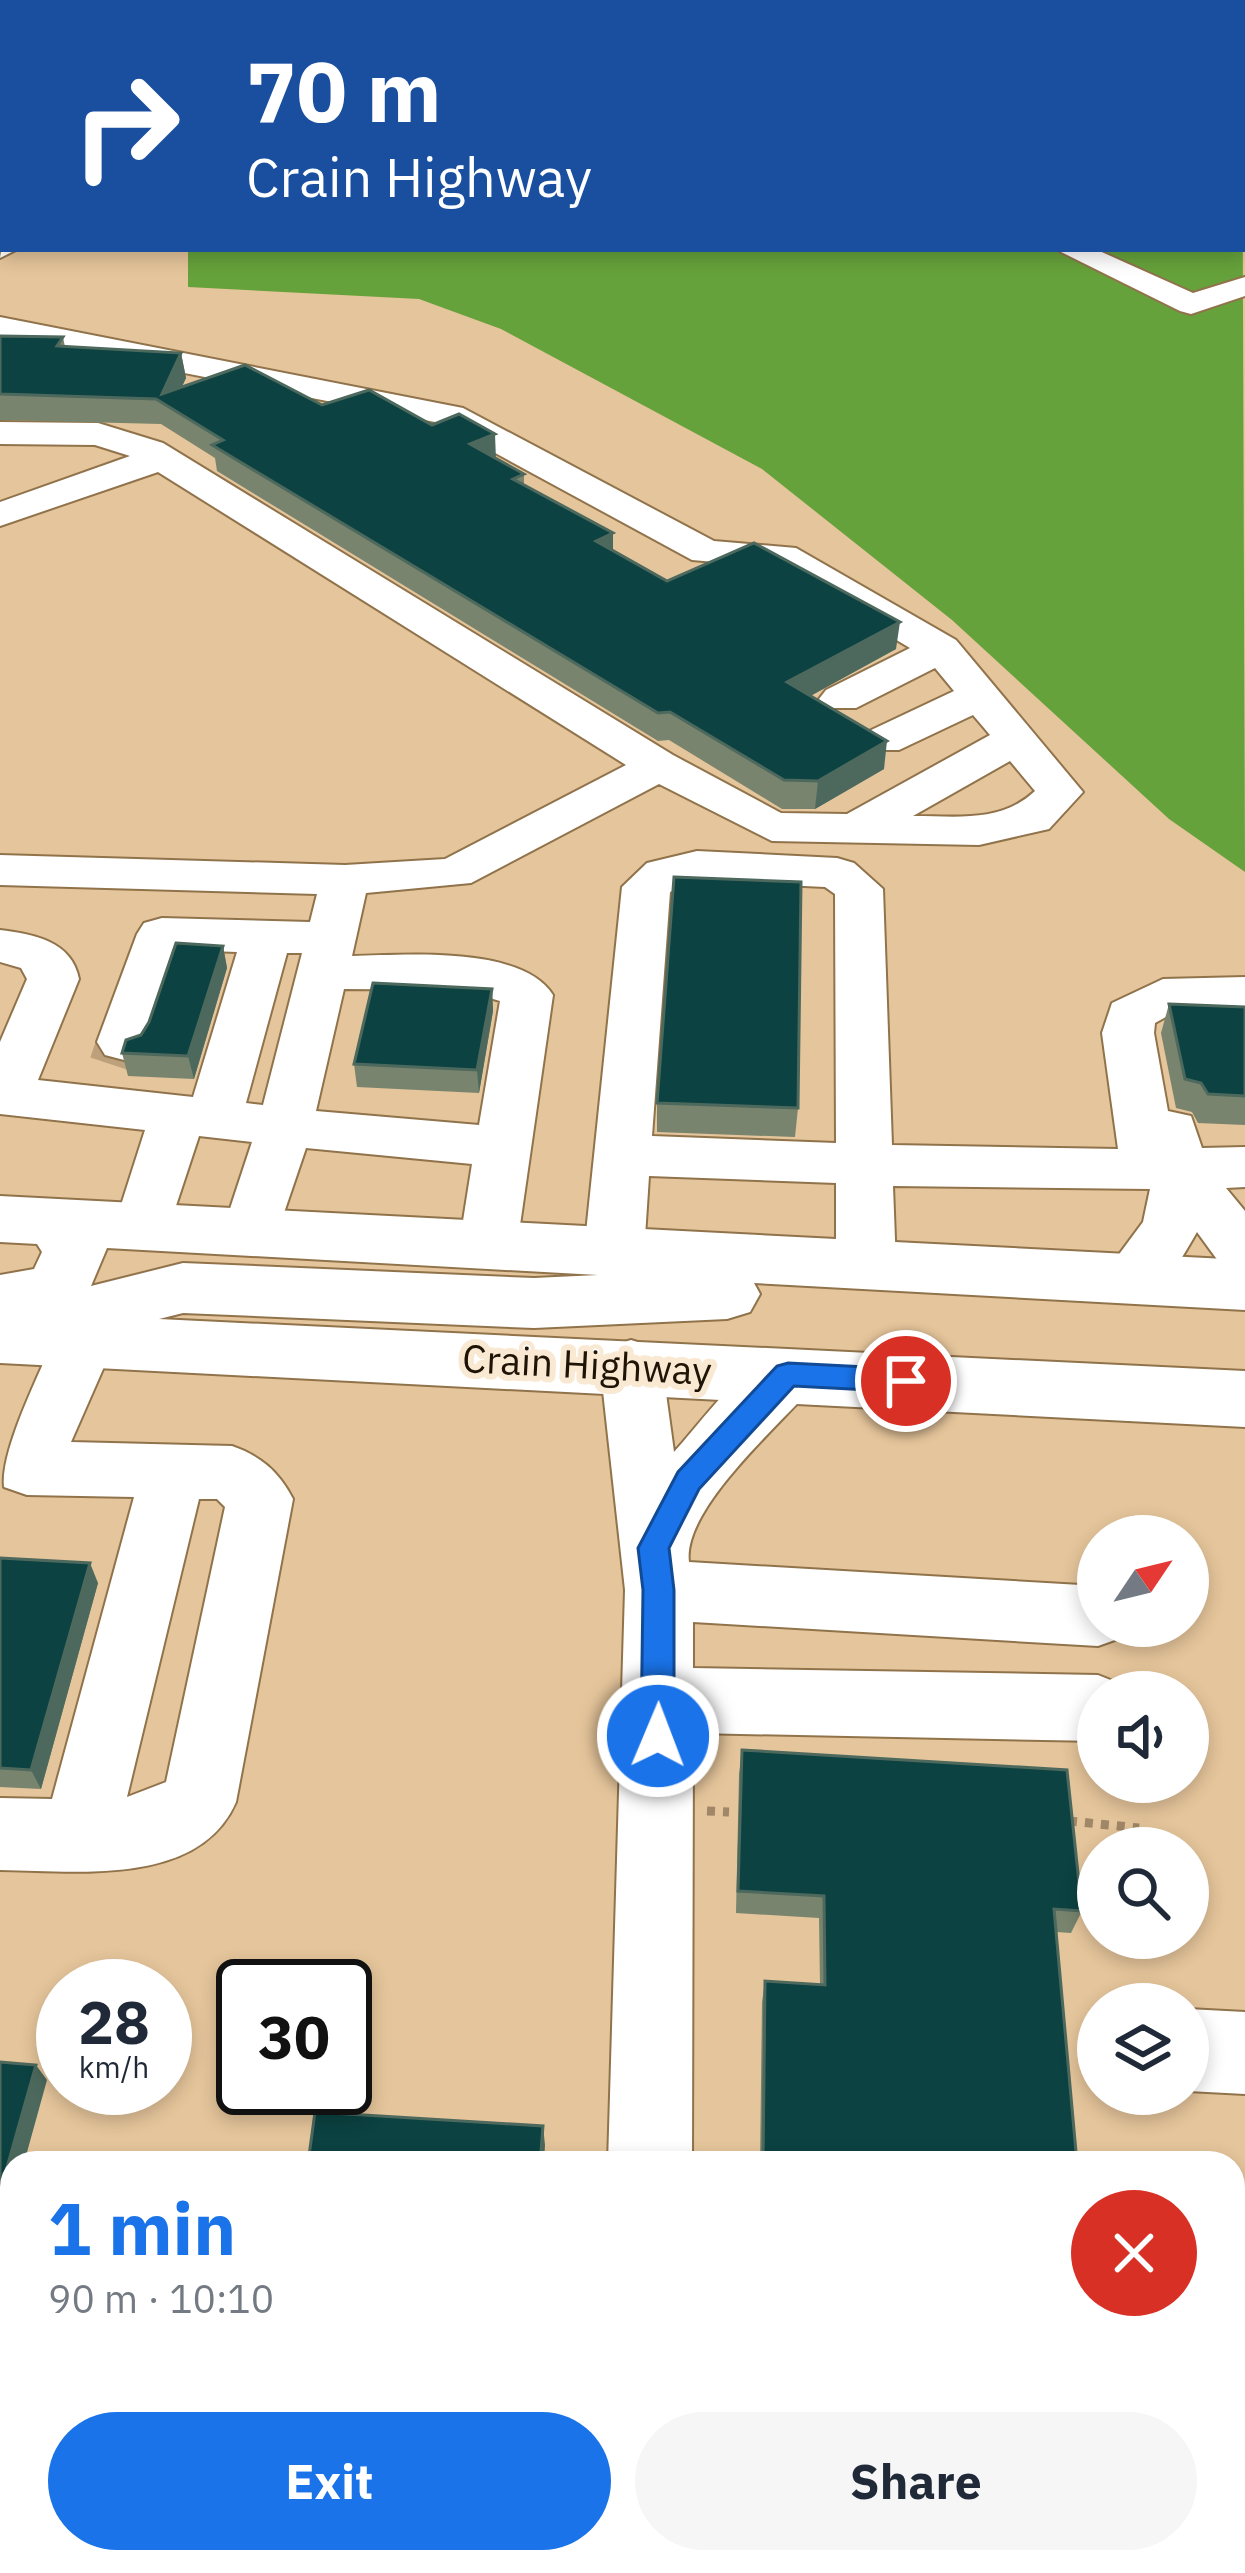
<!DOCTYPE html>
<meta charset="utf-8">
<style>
:root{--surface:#fff;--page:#f6f6f7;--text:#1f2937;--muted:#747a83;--accent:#1a73e8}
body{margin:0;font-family:"IBM Plex Sans",sans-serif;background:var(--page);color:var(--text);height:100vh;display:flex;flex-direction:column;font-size:45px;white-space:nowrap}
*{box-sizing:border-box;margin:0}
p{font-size:39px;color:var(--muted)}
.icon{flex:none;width:66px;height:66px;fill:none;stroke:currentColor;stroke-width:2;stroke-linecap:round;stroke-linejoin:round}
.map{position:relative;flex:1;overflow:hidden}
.sheet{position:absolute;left:0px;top:2151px;width:1245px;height:423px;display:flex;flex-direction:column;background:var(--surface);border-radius:36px 36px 0 0;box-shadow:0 6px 18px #0003}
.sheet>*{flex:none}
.guide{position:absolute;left:0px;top:0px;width:1245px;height:252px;box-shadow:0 6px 18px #0003;background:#1a4fa0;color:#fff;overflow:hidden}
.needle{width:78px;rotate:55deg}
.fabs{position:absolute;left:1077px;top:1515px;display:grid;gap:24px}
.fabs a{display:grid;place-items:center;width:132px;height:132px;border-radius:50%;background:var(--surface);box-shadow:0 6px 18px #0003;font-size:60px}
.speed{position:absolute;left:36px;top:1959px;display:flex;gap:24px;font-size:60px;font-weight:700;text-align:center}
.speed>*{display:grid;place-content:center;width:156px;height:156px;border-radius:50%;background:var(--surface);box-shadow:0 6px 18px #0003;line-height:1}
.speed small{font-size:30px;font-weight:400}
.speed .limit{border:6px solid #111;border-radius:18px;background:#fff;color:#111}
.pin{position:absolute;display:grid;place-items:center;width:102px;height:102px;color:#fff;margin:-51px;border:6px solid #fff;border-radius:50%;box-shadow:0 3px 12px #0007}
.me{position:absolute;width:132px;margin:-66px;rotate:1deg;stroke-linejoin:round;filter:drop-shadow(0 0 9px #0008)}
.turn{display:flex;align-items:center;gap:42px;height:252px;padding:0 48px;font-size:54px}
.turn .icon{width:156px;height:156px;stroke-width:2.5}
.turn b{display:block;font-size:84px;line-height:102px}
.round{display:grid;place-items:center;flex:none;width:126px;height:126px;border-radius:63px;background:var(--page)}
.head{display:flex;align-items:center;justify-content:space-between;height:204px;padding:0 48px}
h1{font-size:72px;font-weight:700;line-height:90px;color:var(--accent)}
.action{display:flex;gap:24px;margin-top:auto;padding:24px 48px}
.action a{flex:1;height:138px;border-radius:72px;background:var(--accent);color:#fff;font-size:48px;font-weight:700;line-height:138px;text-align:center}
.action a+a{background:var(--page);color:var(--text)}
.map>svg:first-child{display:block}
.forest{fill:#66a23b}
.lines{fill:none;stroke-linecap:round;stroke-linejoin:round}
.minor-tunnel{stroke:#bda17d;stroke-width:54;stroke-dasharray:54 27;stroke-linecap:butt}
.minor-casing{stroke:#90734b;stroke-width:4}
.major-casing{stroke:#90734b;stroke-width:4}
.highway-casing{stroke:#90734b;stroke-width:4}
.path{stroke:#a08767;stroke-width:9;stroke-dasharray:8 8;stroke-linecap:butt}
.minor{fill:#fff;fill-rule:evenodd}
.major{fill:#fff;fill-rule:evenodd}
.highway{fill:#fff;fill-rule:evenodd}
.wall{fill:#78846e}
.shaded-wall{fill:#4d695d}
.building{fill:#0c4242;stroke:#4d695d;stroke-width:3}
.route{fill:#1a73e8;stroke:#114b97;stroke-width:3}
.labels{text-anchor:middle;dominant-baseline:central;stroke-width:12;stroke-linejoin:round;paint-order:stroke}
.street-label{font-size:39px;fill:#1e1304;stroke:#f9e9d3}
</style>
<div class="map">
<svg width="1245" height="2573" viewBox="0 0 1245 2573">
<rect width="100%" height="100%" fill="#e5c59b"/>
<path class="forest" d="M 285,0 L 797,0 L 838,3 L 242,3 Z
M 1242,25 L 1245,872 L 1169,819 L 952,620 L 762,469 L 501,329 L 419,299 L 188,287 L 188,249 L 1242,249 Z"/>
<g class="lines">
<path class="minor-tunnel" d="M 116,1066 L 124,1042"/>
<g class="minor-casing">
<path id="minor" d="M 554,0 L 579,0 L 552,3 Z
M 1245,213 L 1245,231 L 1242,232 L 1242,214 Z
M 3,239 L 3,249 L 18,249 L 0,258 Z
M 1055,249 L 1095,249 L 1193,293 L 1245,277 L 1245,296 L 1191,314 L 1180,311 Z
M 0,317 L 463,408 L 714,541 L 796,548 L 956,640 L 1083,792 L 1049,829 L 979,845 L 772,841 L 659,784 L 471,883 L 366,893 L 352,956 C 405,955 521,945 553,995 L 517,1246 L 509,1261 L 488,1268 L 467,1261 L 459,1246 L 472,1164 L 306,1148 L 272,1248 L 251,1255 L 230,1248 L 222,1233 L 252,1142 L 199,1136 L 164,1242 L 143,1248 L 122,1242 L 114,1227 L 145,1130 L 0,1114 L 0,1042 L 27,979 L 21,968 L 0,962 L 0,930 C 33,934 72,941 79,979 L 38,1080 L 193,1097 L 237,952 L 182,950 L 151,1042 L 143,1055 L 124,1060 L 105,1055 L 97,1042 L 137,934 L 144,923 L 162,918 L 310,922 L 317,894 L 0,885 L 0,855 L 345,865 L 445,859 L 626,765 L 158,472 L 0,526 L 0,502 L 130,456 L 95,445 L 0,444 L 0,422 L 98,423 L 163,443 L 673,755 L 781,813 L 847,814 L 990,735 L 973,715 L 899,750 L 867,750 L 861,741 L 867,732 L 954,691 L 935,668 L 856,708 L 826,708 L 819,699 L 826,690 L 910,648 L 773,567 L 692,560 L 440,423 L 0,337 ZM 1010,761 L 1035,791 C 1001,823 958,816 913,816 ZM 287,953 L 302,953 L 263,1105 L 246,1103 ZM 344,989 L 462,990 L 500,1001 L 479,1125 L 316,1111 Z
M 697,851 L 837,858 L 854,863 L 883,889 L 892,1145 L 1118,1149 L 1102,1033 L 1112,1003 L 1163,979 L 1245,977 L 1245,1011 L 1173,1013 L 1155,1023 L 1154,1033 L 1168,1111 L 1191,1116 L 1202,1148 L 1245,1147 L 1245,1187 L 1226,1188 L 1245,1211 L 1245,1275 L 1224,1269 L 1197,1232 C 1176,1268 1155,1310 1109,1296 L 1100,1280 L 1143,1222 L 1150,1189 L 893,1186 L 896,1266 L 887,1282 L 866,1288 L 845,1282 L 836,1266 L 836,1183 L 649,1176 L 644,1252 L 635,1267 L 614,1274 L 593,1267 L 584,1252 L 622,887 L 647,863 ZM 697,881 L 825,887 L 835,894 L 836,1143 L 652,1136 L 670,892 Z
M 83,1320 L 105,1327 L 114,1344 L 71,1442 L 232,1446 C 261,1456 279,1472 293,1499 L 236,1802 C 199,1887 77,1871 0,1870 L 0,1798 L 52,1799 L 134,1497 L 27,1495 L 4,1487 C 0,1453 37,1378 52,1344 L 61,1327 ZM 199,1499 L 217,1499 L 225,1507 L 166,1782 L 127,1797 Z
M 631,1340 L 653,1347 L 662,1364 L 674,1452 C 709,1415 755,1339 809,1357 L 818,1374 L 809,1391 C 775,1429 682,1511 689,1562 L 1098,1586 L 1098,1626 L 1128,1626 L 1123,1637 L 1098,1646 L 693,1622 L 693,1668 L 1098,1675 L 1123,1685 L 1127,1692 L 1098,1692 L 1098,1741 L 693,1733 L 692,2163 L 608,2163 L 625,1590 L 600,1364 L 609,1347 Z
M 1188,2009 L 1245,2012 L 1245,2094 L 1188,2091 Z
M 781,2562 L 880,2562 L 884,2573 L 785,2573 Z"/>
</g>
<g class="major-casing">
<path id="major" d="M 913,0 L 977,0 L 979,3 L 915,3 Z
M 1220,0 L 1245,0 L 1245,8 L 1242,3 Z"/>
</g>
<g class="highway-casing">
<path id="highway" d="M 0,1196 L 1245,1260 L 1245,1310 L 754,1283 L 760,1294 L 750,1312 L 727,1319 L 534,1328 L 183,1313 L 159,1319 L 1245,1371 L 1245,1427 L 0,1363 L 0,1275 L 34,1269 L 42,1252 L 37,1244 L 0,1242 ZM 107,1248 L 598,1275 L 534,1278 L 183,1263 L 91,1286 Z"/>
</g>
<path class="path" d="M 707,1811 L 729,1812
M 1069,1821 L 1139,1828"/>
<use href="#minor" class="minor"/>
<use href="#major" class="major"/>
<use href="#highway" class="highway"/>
</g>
<path class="wall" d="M 0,336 L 63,337 L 65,347 L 181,353 L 186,378 L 181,388 L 322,405 L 432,425 L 524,474 L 524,485 L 613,533 L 613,550 L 667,581 L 896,649 L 810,696 L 884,769 L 815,809 L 782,809 L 669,740 L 658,741 L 217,471 L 215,458 L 161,424 L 0,420 Z
M 223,946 L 227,968 L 194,1079 L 128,1076 L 122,1053 Z
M 492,989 L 493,1011 L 479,1093 L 357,1087 L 354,1064 Z
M 1169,1004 L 1245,1007 L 1245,1125 L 1198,1123 L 1192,1112 L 1176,1108 L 1161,1033 Z
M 657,1103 L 798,1108 L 795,1137 L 657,1132 Z
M 0,1558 L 98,1583 L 41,1789 L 0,1787 Z
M 742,1750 L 1082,1911 L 1071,1933 L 1056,1932 L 1077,2163 L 760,2163 L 762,2002 L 765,1981 L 820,1985 L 819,1918 L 736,1913 L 739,1774 Z"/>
<path class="shaded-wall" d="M 181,353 L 186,378 L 172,408 L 162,394 Z
M 495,434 L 496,460 L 470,444 Z
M 613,533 L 613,559 L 596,541 Z
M 900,622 L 896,649 L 785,710 L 787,682 Z
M 887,741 L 884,769 L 815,809 L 818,781 Z
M 223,946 L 227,968 L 194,1079 L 188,1056 Z
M 492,989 L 493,1011 L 479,1093 L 477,1070 Z
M 90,1563 L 98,1583 L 41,1789 L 31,1770 Z
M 36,2065 L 47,2080 L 24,2163 L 12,2163 L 12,2206 L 9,2217 L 0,2207 L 0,2192 Z
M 543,2126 L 545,2145 L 544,2163 L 540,2163 Z"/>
<path class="building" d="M 0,159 L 3,159 L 3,193 L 0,196 Z
M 0,336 L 63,337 L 57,346 L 181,353 L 162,394 L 245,365 L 322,405 L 369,390 L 432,425 L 459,414 L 495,434 L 470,444 L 524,474 L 513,479 L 613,533 L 596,541 L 667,581 L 754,543 L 900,622 L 787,682 L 887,741 L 818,781 L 784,780 L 670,712 L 658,713 L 212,445 L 223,440 L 156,399 L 0,394 Z
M 674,877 L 801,882 L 798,1108 L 657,1103 Z
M 176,943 L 223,946 L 188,1056 L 122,1053 L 126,1040 L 141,1035 L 149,1022 Z
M 373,983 L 492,989 L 477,1070 L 354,1064 Z
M 1169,1004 L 1245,1007 L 1245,1096 L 1208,1094 L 1201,1083 L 1185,1079 Z
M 0,1558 L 90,1563 L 31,1770 L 0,1768 Z
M 742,1750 L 1067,1770 L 1082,1911 L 1054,1909 L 1077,2163 L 763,2163 L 765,1981 L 825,1985 L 824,1896 L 738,1891 Z
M 0,2062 L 36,2065 L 0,2192 Z
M 315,2112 L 543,2126 L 540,2163 L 308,2163 Z"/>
<path class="route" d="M 788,1363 L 906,1369 L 920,1381 L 906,1392 L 794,1386 L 699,1489 L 669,1548 L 674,1590 L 674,1736 L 670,1747 L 658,1752 L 646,1747 L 641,1736 L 643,1590 L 638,1548 L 678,1472 L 777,1366 Z"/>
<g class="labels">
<g class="street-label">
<text transform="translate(587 1364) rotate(3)">Crain Highway</text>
</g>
</g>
</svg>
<div class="fabs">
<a><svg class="needle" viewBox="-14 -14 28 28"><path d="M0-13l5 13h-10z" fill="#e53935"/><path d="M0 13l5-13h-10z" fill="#747a83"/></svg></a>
<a><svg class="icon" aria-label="sound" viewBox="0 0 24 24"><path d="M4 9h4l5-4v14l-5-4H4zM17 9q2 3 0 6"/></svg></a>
<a><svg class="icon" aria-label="search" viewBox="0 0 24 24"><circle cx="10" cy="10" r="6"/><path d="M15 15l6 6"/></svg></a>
<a><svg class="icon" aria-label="layers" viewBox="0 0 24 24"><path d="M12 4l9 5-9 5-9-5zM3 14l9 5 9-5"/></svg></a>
</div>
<div class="speed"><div>28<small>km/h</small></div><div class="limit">30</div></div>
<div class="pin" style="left:906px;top:1381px;background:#d93025"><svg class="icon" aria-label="arrive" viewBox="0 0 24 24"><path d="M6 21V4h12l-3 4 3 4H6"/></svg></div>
<svg class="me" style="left:658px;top:1736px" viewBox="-20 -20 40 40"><circle r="17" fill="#1a73e8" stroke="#fff" stroke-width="3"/><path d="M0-11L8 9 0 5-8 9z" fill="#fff"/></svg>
<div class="guide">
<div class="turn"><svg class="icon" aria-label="right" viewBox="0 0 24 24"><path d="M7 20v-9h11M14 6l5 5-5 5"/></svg><div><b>70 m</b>Crain Highway</div></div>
</div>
<section class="sheet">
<div class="head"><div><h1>1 min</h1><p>90 m · 10:10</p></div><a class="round" style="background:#d93025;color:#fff"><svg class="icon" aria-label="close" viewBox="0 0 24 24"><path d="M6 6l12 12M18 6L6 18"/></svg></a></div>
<div class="action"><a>Exit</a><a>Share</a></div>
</section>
</div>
